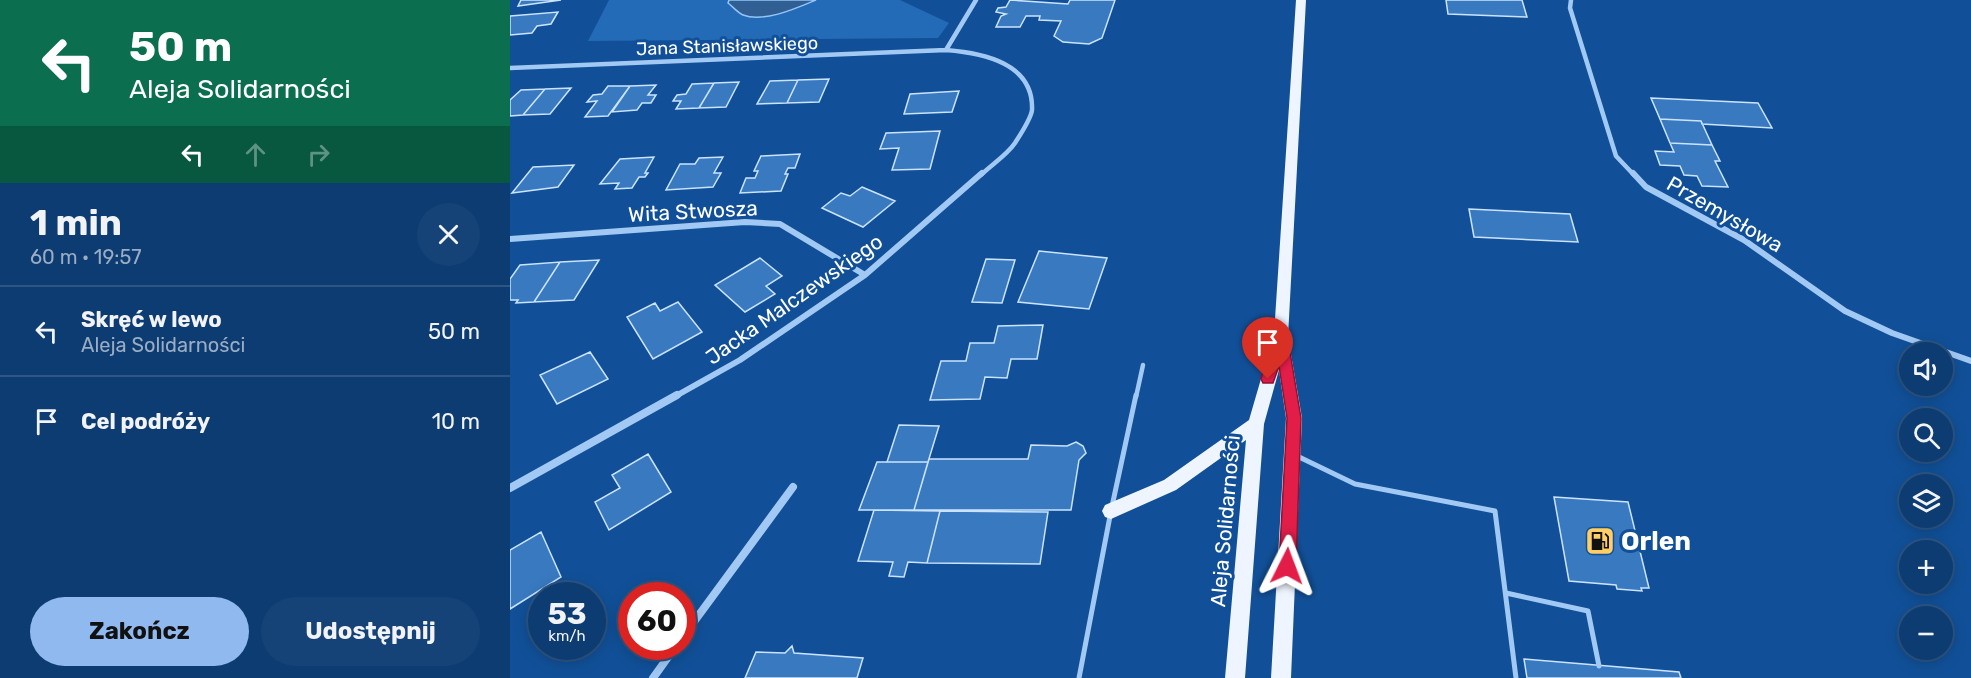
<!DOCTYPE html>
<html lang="pl">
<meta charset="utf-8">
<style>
:root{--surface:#0d3c72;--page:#164377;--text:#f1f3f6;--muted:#9aadc4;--line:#2d5684;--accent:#90b9f0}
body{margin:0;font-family:Rubik,sans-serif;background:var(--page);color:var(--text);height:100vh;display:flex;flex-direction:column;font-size:22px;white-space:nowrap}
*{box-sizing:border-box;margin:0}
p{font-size:20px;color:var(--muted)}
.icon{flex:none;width:33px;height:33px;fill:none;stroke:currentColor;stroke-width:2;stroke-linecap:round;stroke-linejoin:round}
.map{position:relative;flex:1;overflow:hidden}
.details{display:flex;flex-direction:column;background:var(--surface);width:510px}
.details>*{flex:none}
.top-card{background:#0b6e4f;color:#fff;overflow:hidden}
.fabs{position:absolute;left:1389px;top:342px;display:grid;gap:12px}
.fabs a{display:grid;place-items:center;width:54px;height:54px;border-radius:50%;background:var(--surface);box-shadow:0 3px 15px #0003,0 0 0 2px var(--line);font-size:30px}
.speed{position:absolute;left:18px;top:582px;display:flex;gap:12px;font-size:30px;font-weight:700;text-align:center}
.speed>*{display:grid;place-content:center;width:78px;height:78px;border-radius:50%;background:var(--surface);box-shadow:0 3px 15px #0003,0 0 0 2px var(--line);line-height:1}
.speed small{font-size:15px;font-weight:400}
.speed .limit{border:9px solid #d22;background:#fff;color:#111}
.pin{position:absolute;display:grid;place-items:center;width:51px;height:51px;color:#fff;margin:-62px -26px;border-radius:50% 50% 50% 0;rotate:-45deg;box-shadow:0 0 6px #0007}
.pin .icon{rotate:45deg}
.me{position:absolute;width:66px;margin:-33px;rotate:3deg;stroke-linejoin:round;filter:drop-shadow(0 0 4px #0008)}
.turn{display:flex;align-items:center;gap:21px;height:126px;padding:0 30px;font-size:27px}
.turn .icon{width:78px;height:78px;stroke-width:2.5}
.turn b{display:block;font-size:42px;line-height:51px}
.lanes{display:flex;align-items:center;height:57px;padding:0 30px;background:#0003;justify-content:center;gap:30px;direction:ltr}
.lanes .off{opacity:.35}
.round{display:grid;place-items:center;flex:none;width:63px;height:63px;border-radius:32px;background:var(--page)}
.summary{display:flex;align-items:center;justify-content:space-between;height:102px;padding:0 30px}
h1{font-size:36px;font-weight:700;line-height:45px}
.action{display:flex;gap:12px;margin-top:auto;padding:12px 30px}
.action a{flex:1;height:69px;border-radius:36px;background:var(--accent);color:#111;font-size:24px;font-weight:700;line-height:69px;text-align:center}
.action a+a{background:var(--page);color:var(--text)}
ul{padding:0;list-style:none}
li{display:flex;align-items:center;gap:18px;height:90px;padding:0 30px;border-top:2px solid var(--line)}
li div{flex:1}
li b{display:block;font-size:22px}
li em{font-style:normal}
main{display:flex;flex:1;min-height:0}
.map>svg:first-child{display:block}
.green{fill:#236ab7}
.water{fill:#315f94;stroke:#93c5f7;stroke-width:1.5}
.building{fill:#3979c0;stroke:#cae3fe;stroke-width:1.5}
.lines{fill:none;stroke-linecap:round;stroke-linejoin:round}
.lane-far1{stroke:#a2c9f4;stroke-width:4.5}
.lane{stroke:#a2c9f4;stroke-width:5}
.street-far2{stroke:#a2c9f4;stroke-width:4.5}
.street-far1{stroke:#a2c9f4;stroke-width:6}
.street{stroke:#a2c9f4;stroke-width:8}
.primary{fill:#eff5ff;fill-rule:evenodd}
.route{fill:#e11d48;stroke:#92132f;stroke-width:1.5}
.labels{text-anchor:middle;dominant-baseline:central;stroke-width:6;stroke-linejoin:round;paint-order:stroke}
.far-street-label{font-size:18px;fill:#fff;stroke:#115098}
.street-label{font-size:21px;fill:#fff;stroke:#115098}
.near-poi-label{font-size:26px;font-weight:bold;fill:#fff;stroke:#115098;text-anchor:start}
</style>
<main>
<section class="details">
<div class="top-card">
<div class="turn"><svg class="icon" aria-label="left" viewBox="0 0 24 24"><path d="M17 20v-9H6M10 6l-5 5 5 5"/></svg><div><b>50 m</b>Aleja Solidarności</div></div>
<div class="lanes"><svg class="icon" aria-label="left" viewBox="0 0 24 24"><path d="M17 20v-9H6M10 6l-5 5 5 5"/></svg><svg class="icon off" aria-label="ahead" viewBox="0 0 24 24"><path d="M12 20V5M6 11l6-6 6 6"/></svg><svg class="icon off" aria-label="right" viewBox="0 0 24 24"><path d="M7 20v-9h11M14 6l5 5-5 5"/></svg></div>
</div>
<div class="summary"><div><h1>1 min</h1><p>60 m · 19:57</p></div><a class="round"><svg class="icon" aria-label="close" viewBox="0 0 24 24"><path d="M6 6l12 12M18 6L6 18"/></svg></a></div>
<ul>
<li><svg class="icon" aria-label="left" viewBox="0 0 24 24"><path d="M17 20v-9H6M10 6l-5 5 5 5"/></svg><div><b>Skręć w lewo</b><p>Aleja Solidarności</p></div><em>50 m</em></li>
<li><svg class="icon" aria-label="arrive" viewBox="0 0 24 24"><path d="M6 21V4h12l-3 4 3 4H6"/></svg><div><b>Cel podróży</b></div><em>10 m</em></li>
</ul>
<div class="action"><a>Zakończ</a><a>Udostępnij</a></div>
</section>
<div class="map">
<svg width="1461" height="678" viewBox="0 0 1461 678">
<rect width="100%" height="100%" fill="#115098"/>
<path class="green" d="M 99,0 L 390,0 L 439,23 L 428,38 L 78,41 Z"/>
<path class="water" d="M 219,0 L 306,0 C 287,8 254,23 233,15 C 228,13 222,6 218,3 Z"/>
<path class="building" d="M 11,0 L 51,0 L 8,6 Z
M 500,0 L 558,4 L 560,0 L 605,0 L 592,38 L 579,44 L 553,42 L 544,36 L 551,21 L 529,20 L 530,16 L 516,16 L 510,27 L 486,27 L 491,16 L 496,14 L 486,12 L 488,8 L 496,7 Z
M 936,0 L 1012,0 L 1017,17 L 938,14 Z
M 48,12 L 41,24 L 27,26 L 22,33 L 0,35 L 0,16 Z
M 319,79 L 309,102 L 277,103 L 288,80 Z
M 288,80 L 277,103 L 247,104 L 260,81 Z
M 229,82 L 216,107 L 189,108 L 204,83 Z
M 204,83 L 189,108 L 166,109 L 171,101 L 163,101 L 167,95 L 176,94 L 182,84 Z
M 146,85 L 138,95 L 146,95 L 141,103 L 132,103 L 127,110 L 102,112 L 120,86 Z
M 98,86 L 120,86 L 98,116 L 75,117 L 87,101 L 77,102 L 83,95 L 92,94 Z
M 61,88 L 40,114 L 13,115 L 35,89 Z
M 35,89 L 13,115 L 0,116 L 0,100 L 11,90 Z
M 449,91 L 442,112 L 394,114 L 400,94 Z
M 1141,98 L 1248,103 L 1262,128 L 1192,124 L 1191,121 L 1150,119 Z
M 1150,119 L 1191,121 L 1202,145 L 1160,143 Z
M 430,131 L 420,169 L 382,170 L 389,148 L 370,149 L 376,133 Z
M 1160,143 L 1202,145 L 1210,161 L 1205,161 L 1218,187 L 1192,186 L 1187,176 L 1174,175 L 1170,166 L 1150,165 L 1145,151 L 1164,152 Z
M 290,154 L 285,168 L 278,168 L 275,174 L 278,174 L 271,191 L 230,193 L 236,178 L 245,178 L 248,171 L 244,171 L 251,156 Z
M 144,157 L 135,173 L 138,173 L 135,177 L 129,177 L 122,188 L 105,189 L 109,183 L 90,184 L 110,159 Z
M 213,157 L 204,173 L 211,173 L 203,187 L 156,190 L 170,164 L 185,164 L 189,158 Z
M 64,165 L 48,187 L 2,193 L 23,167 Z
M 352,187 L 385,201 L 353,227 L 312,208 L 331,193 L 340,196 Z
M 959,209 L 1060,214 L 1068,242 L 964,237 Z
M 529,251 L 597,258 L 579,309 L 508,302 Z
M 250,258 L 272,276 L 256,286 L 265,294 L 235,312 L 205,285 Z
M 476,259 L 505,260 L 492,303 L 462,302 Z
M 89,260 L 64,300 L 24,302 L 50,262 Z
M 50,262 L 24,302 L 6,303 L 8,300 L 0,300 L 0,279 L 10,265 Z
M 168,302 L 192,332 L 143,359 L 117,317 L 145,303 L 150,311 Z
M 533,325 L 527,359 L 501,359 L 497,378 L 475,377 L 470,399 L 420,400 L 431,361 L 456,361 L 460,343 L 484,343 L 488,326 Z
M 80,352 L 98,379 L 47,404 L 30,375 Z
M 389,425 L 429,426 L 418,462 L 377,462 Z
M 566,442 L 573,446 L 576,453 L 569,460 L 561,510 L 404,510 L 419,459 L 518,459 L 521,445 L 557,446 Z
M 138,454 L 161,492 L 99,530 L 85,502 L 110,488 L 102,475 Z
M 367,462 L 418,462 L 404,510 L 349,510 Z
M 1044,497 L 1118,502 L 1139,588 L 1131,588 L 1132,591 L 1107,589 L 1106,585 L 1059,581 Z
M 364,510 L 430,511 L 417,563 L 398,562 L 394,577 L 379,576 L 383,562 L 348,561 Z
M 430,511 L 538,512 L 530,564 L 417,563 Z
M 31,532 L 51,577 L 0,609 L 0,550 Z
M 282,646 L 284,653 L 353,658 L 347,678 L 235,678 L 246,652 L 275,653 Z
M 1014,659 L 1169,672 L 1171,678 L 1017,678 Z"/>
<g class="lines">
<path class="lane-far1" d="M 626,397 L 633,365"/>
<path class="lane" d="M 787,456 L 845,484 L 985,511 L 1006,678
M 996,593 L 1078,611 L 1089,666
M 569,678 L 601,511 L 626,395"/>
<path class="street-far2" d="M 466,0 L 436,50 C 473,53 524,63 522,110 C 521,119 510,135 505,143 C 497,155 481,165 471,175
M 1061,0 L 1060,8 L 1106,156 L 1124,175
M 0,68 L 436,50"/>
<path class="street-far1" d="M 1123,173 L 1136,187 L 1234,240 L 1335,311 L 1382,333 L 1461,361
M 0,239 L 235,222 L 270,224 L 355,275
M 164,397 L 230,360 L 355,275 L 472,173"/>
<path class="street" d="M 0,488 L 167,395
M 172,638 L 283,487
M 143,678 L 166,646"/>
<path class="primary" d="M 786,0 L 796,0 L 778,337 L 792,418 L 781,678 L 761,678 L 776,418 L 769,370 L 754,424 L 735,678 L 715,678 L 736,440 L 666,490 L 601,519 L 595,517 L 592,511 L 595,505 L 654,480 L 739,420 L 764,334 Z"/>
</g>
<path class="route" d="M 771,329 L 777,334 L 791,418 L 786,566 L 783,572 L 777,574 L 771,572 L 769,566 L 777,418 L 769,366 L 763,383 L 753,383 L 751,379 L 764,334 Z"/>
<defs>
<g id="fuel-square" transform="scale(1.5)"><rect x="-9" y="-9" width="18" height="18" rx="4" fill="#ffce65" stroke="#115098"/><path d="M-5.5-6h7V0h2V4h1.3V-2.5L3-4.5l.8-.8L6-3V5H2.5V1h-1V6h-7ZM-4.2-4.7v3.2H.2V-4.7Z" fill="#111"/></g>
</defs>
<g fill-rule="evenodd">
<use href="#fuel-square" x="1090" y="541"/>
</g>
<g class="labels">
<g class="far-street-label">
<text transform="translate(217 46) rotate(-2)">Jana Stanisławskiego</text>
</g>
<g class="street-label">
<text transform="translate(183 211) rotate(-3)">Wita Stwosza</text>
<text transform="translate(1215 214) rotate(30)">Przemysłowa</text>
<text transform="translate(284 299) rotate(-35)">Jacka Malczewskiego</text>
<text transform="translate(715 521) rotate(-85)">Aleja Solidarności</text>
</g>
<g class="near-poi-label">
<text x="1111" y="541">Orlen</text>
</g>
</g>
</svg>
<div class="fabs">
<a><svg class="icon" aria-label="sound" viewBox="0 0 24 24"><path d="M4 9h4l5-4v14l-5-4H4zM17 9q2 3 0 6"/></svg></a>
<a><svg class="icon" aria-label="search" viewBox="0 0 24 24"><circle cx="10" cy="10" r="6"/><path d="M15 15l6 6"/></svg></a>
<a><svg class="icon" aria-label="layers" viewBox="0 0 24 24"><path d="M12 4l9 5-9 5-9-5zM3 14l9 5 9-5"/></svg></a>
<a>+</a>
<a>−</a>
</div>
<div class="speed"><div>53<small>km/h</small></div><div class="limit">60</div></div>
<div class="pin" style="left:758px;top:379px;background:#d93025"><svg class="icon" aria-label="arrive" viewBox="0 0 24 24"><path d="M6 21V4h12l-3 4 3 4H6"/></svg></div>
<svg class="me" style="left:777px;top:566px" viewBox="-20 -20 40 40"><path d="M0-17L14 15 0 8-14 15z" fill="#e11d48" stroke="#fff" stroke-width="4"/></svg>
</div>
</main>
